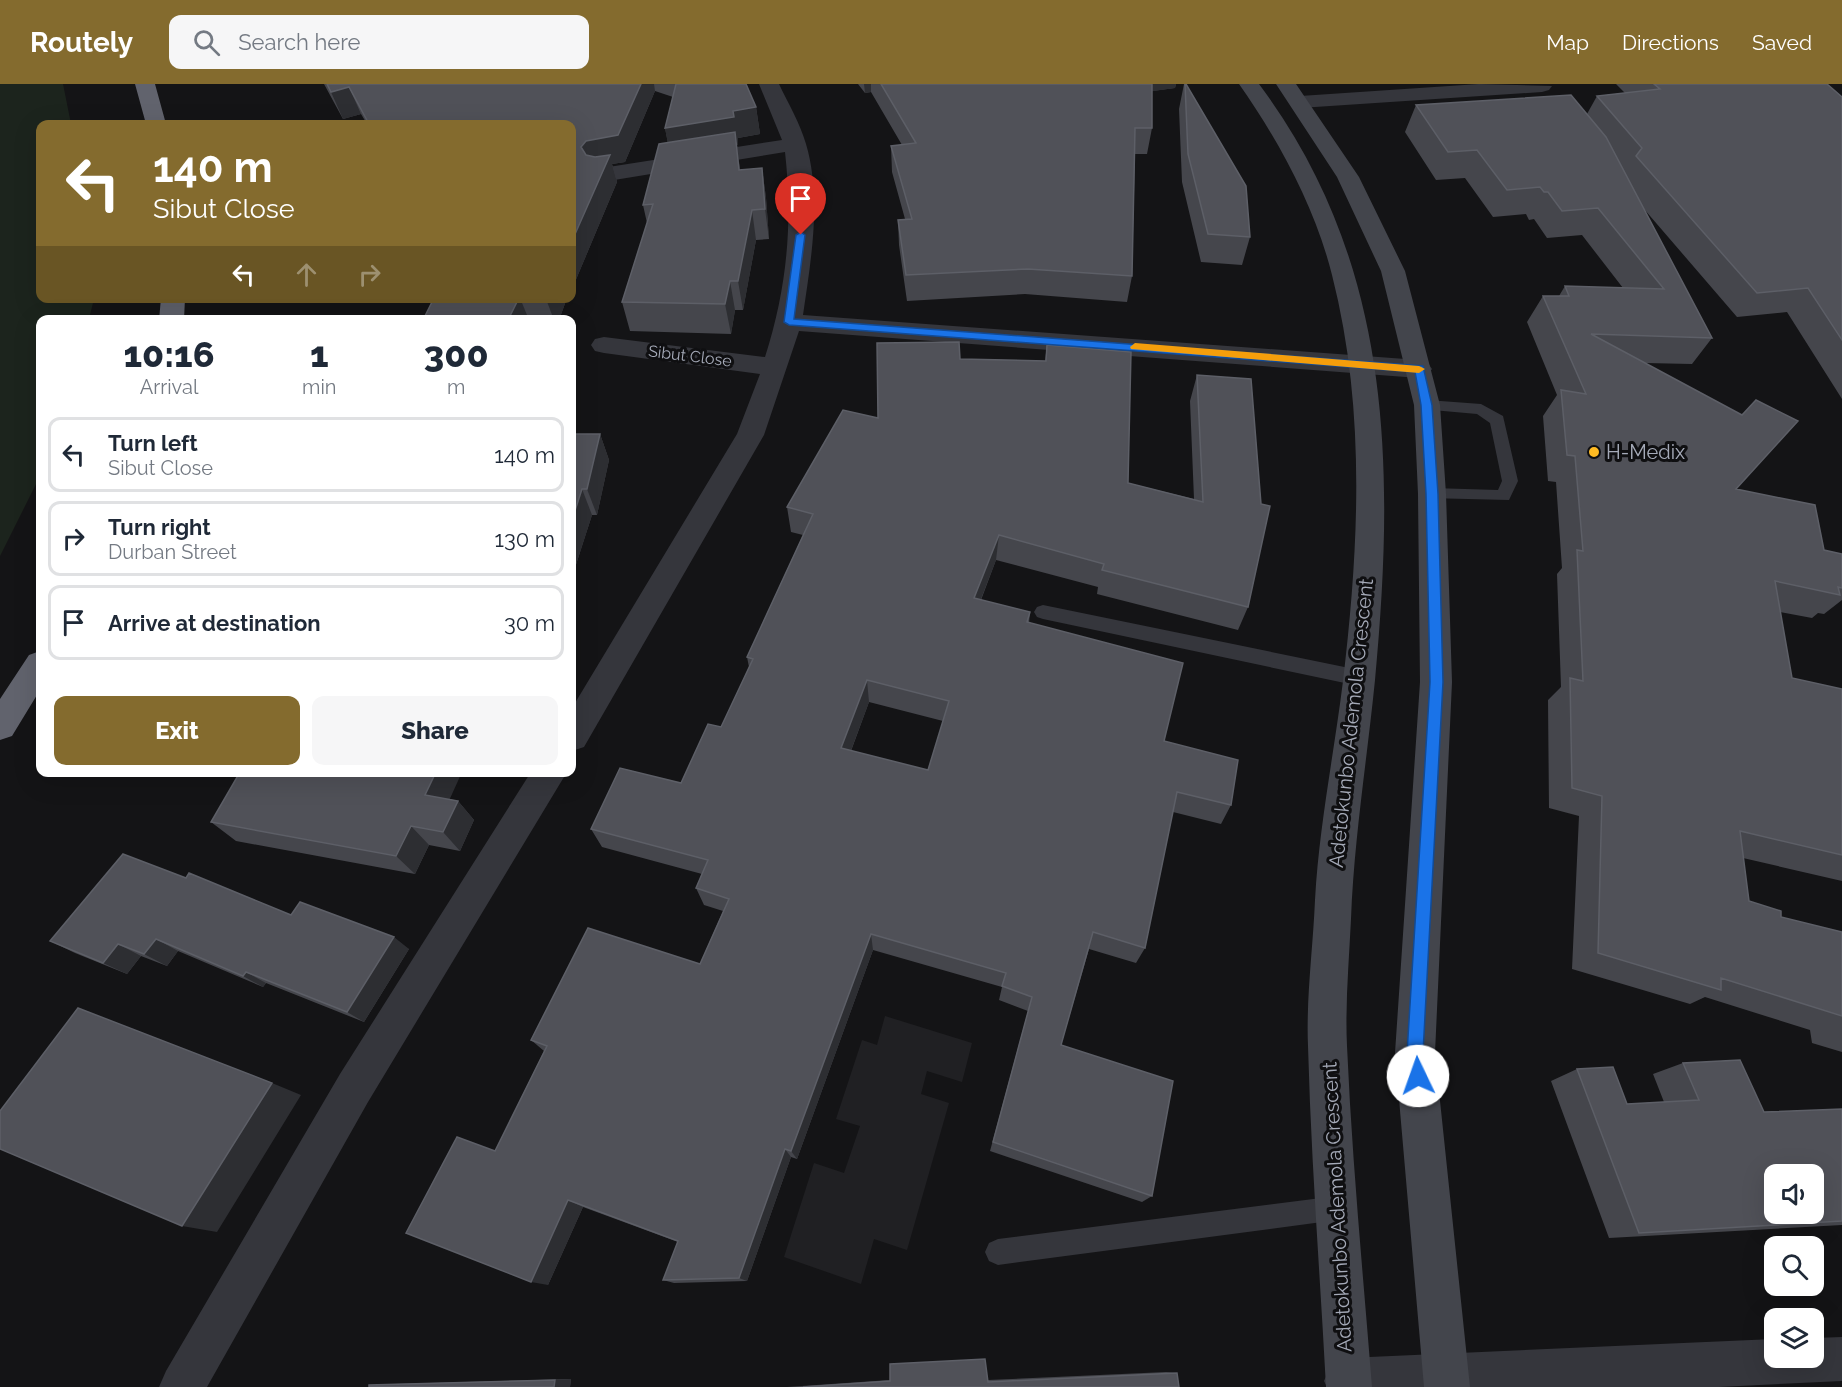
<!DOCTYPE html>
<style>
:root{--surface:#fff;--page:#f6f6f7;--text:#1f2937;--muted:#747a83;--line:#e0e1e3;--accent:#846b2e}
body{margin:0;font-family:Raleway,sans-serif;background:var(--page);color:var(--text);height:100vh;display:flex;flex-direction:column;font-size:22px;white-space:nowrap}
*{box-sizing:border-box;margin:0}
p{font-size:20px;color:var(--muted)}
.icon{flex:none;width:33px;height:33px;fill:none;stroke:currentColor;stroke-width:2;stroke-linecap:round;stroke-linejoin:round}
.map{position:relative;flex:1;overflow:hidden}
.drawer{position:absolute;left:36px;top:231px;width:540px;height:462px;display:flex;flex-direction:column;background:var(--surface);border-radius:12px;box-shadow:0 6px 24px #0002}
.drawer>*{flex:none}
.banner{position:absolute;left:36px;top:36px;width:540px;height:183px;border-radius:12px;box-shadow:0 6px 24px #0002;background:#846b2e;color:#fff;overflow:hidden}
.buttons{position:absolute;left:1764px;top:1080px;display:grid;gap:12px}
.buttons a{display:grid;place-items:center;width:60px;height:60px;border-radius:12px;background:var(--surface);box-shadow:0 6px 24px #0002;font-size:30px}
.pin{position:absolute;display:grid;place-items:center;width:51px;height:51px;color:#fff;margin:-62px -26px;border-radius:50% 50% 50% 0;rotate:-45deg;box-shadow:0 0 6px #0007}
.pin .icon{rotate:45deg}
.me{position:absolute;width:66px;margin:-33px;rotate:357deg;stroke-linejoin:round;filter:drop-shadow(0 0 4px #0008)}
.turn{display:flex;align-items:center;gap:21px;height:126px;padding:0 18px;font-size:27px}
.turn .icon{width:78px;height:78px;stroke-width:2.5}
.turn b{display:block;font-size:42px;line-height:51px}
.lanes{display:flex;align-items:center;height:57px;padding:0 18px;background:#0003;justify-content:center;gap:30px;direction:ltr}
.lanes .off{opacity:.35}
.eta{display:flex;justify-content:space-evenly;align-items:center;height:102px;text-align:center}
.eta b{font-size:36px;font-weight:800;line-height:42px}
.button{display:flex;gap:12px;margin-top:auto;padding:12px 18px}
.button a{flex:1;height:69px;border-radius:12px;background:var(--accent);color:#fff;font-size:24px;font-weight:800;line-height:69px;text-align:center}
.button a+a{background:var(--page);color:var(--text)}
ul{padding:0;list-style:none}
li{display:flex;align-items:center;gap:18px;height:75px;margin:0 12px 9px;padding:0 6px;border:3px solid var(--line);border-radius:12px}
li div{flex:1}
li b{display:block;font-size:22px}
li em{font-style:normal}
header{display:flex;align-items:center;gap:36px;box-sizing:border-box;height:84px;padding:0 30px;background:var(--accent);color:#fff}
header strong{font-size:28px}
nav{display:flex;gap:33px;margin-inline-start:auto;font-size:21px}
.search{width:420px;height:54px;background:var(--page);display:flex;align-items:center;gap:15px;box-sizing:border-box;padding:0 21px;border-radius:12px;color:var(--muted);font-size:22px}
.map>svg:first-child{display:block}
.built{fill:#202023}
.green{fill:#1c241d}
.lines{fill:none;stroke-linecap:round;stroke-linejoin:round}
.service{fill:#35363c;fill-rule:evenodd}
.minor{fill:#35363c;fill-rule:evenodd}
.secondary{fill:#43454c;fill-rule:evenodd}
.motorway{fill:#61636d;fill-rule:evenodd}
.wall{fill:#45464c;fill-rule:evenodd}
.shaded-wall{fill:#2d2e32}
.building{fill:#505158;stroke:#5d5f67;stroke-width:1.5;fill-rule:evenodd}
.route{fill:#1a73e8;stroke:#114b97;stroke-width:1.5}
.slow{fill:#f59e0b}
.poi-dot{fill:#ffbb23;stroke:#0f0f11;stroke-width:2}
.labels{text-anchor:middle;dominant-baseline:central;stroke-width:6;stroke-linejoin:round;paint-order:stroke}
.far-street-label{font-size:16px;fill:#a5aab8;stroke:#0f0f11}
.poi-label{font-size:20px;fill:#a5aab8;stroke:#0f0f11;text-anchor:start}
.street-label{font-size:20px;fill:#a5aab8;stroke:#0f0f11}
</style>
<header>
<strong>Routely</strong>
<div class="search"><svg class="icon" aria-label="search" viewBox="0 0 24 24"><circle cx="10" cy="10" r="6"/><path d="M15 15l6 6"/></svg>Search here</div>
<nav><a>Map</a><a>Directions</a><a>Saved</a></nav>
</header>
<div class="map">
<svg width="1842" height="1303" viewBox="0 0 1842 1303">
<rect width="100%" height="100%" fill="#141416"/>
<path class="built" d="M 885,932 L 972,959 L 962,998 L 927,987 L 921,1010 L 949,1019 L 907,1166 L 874,1155 L 861,1200 L 784,1173 L 814,1079 L 844,1089 L 860,1042 L 836,1035 L 862,956 L 877,961 Z"/>
<path class="green" d="M 0,0 L 63,0 L 71,40 L 40,40 L 40,214 L 94,215 L 89,235 L 40,236 L 40,392 L 0,472 Z"/>
<g class="lines">
<path class="service" d="M 1427,316 L 1481,320 L 1503,332 L 1518,397 L 1509,416 L 1426,414 L 1424,410 L 1426,406 L 1432,404 L 1498,406 L 1502,397 L 1490,339 L 1477,330 L 1421,325 L 1419,321 L 1421,317 Z
M 1043,521 L 1359,586 L 1366,588 L 1368,594 L 1366,600 L 1359,602 L 1043,535 L 1037,533 L 1034,528 L 1037,523 Z
M 1337,1112 L 1346,1115 L 1349,1124 L 1346,1133 L 1337,1136 L 998,1181 L 989,1177 L 985,1168 L 989,1159 L 998,1155 Z"/>
<path class="minor" d="M 759,0 L 779,0 C 788,19 800,39 806,60 C 822,114 811,176 803,231 L 1419,276 L 1428,279 L 1432,285 L 1428,291 L 1419,294 L 799,247 L 764,351 L 584,663 L 572,667 L 572,624 L 737,350 L 760,290 L 604,269 L 595,267 L 591,261 L 595,255 L 604,253 L 765,273 C 787,204 793,140 785,68 L 602,98 L 594,96 L 591,91 L 594,86 L 602,84 L 782,56 Z
M 1479,0 L 1552,2 L 1549,6 L 1542,8 L 1300,24 L 1293,22 L 1290,18 L 1293,14 L 1300,12 Z
M 531,688 L 567,688 L 368,1018 L 207,1303 L 159,1303 L 166,1287 L 340,990 Z
M 1842,1253 L 1842,1297 L 1719,1303 L 1327,1303 L 1324,1297 L 1331,1281 L 1347,1274 L 1774,1255 L 1774,1274 L 1814,1274 L 1814,1254 Z"/>
<path class="secondary" d="M 1239,0 L 1259,0 C 1393,179 1395,382 1375,596 C 1367,676 1354,755 1351,835 C 1349,877 1345,921 1347,962 C 1352,1076 1363,1190 1372,1303 L 1326,1303 C 1320,1190 1311,1076 1308,962 C 1306,914 1313,864 1315,816 C 1319,742 1334,670 1343,597 C 1359,462 1366,324 1332,191 C 1315,123 1279,57 1239,0 Z
M 1276,0 L 1296,0 L 1359,93 L 1405,187 L 1440,321 L 1446,410 L 1452,598 L 1435,969 L 1470,1303 L 1424,1303 L 1395,969 L 1420,598 L 1418,410 L 1414,321 L 1381,187 L 1337,93 Z"/>
<path class="motorway" d="M 135,0 L 155,0 L 166,40 L 146,40 Z
M 161,214 L 185,214 L 184,236 L 159,236 Z
M 40,567 L 40,606 L 12,652 L 0,656 L 0,615 L 29,571 Z"/>
</g>
<path class="wall" d="M 324,0 L 746,0 L 756,23 L 760,50 L 738,54 L 738,61 L 737,61 L 740,86 L 762,84 L 766,114 L 769,155 L 756,156 L 743,226 L 735,226 L 731,250 L 630,247 L 622,218 L 647,139 L 643,121 L 668,59 L 665,44 L 673,13 L 655,7 L 625,78 L 612,80 L 617,98 L 572,205 L 572,40 L 367,40 L 361,30 L 343,35 Z
M 858,0 L 1176,0 L 1175,4 L 1152,7 L 1152,44 L 1147,70 L 1135,70 L 1132,192 L 1127,218 L 1025,210 L 907,217 L 899,161 L 898,136 L 905,135 L 892,88 L 891,62 L 902,61 L 871,8 L 865,9 Z
M 1184,0 L 1186,0 L 1250,153 L 1242,181 L 1201,178 L 1182,98 L 1179,25 Z
M 1616,0 L 1827,0 L 1842,13 L 1842,315 L 1787,228 L 1737,233 L 1644,125 L 1712,254 L 1692,280 L 1645,279 L 1736,405 L 1824,466 L 1842,470 L 1842,516 L 1824,530 L 1818,529 L 1812,534 L 1780,528 L 1792,594 L 1842,605 L 1842,797 L 1743,774 L 1749,817 L 1781,833 L 1842,848 L 1842,968 L 1812,959 L 1810,946 L 1705,913 L 1690,920 L 1572,885 L 1579,732 L 1549,724 L 1548,616 L 1561,603 L 1557,490 L 1562,484 L 1556,398 L 1548,397 L 1543,332 L 1557,311 L 1527,238 L 1543,212 L 1559,212 L 1565,202 L 1623,204 L 1582,151 L 1547,154 L 1534,135 L 1529,136 L 1526,130 L 1493,133 L 1465,94 L 1436,96 L 1405,48 L 1416,21 L 1587,30 L 1597,12 L 1625,9 Z
M 434,214 L 567,214 L 559,236 L 423,236 Z
M 1047,261 L 1128,399 L 1194,415 L 1190,317 L 1197,291 L 1248,523 L 1238,546 L 1097,510 L 1098,503 L 996,476 L 981,516 L 1030,528 L 1029,539 L 1164,657 L 1231,721 L 1221,740 L 1173,728 L 1145,864 L 1136,879 L 1089,865 L 1061,961 L 1152,1112 L 1142,1118 L 990,1067 L 1028,927 L 999,916 L 1002,903 L 873,866 L 797,1075 L 791,1073 L 747,1197 L 674,1199 L 663,1196 L 678,1158 L 583,1123 L 548,1201 L 495,1067 L 544,967 L 531,956 L 700,880 L 723,827 L 704,821 L 696,804 L 702,790 L 602,763 L 591,745 L 681,699 L 721,643 L 749,583 L 747,573 L 803,451 L 791,448 L 787,423 L 878,334 L 960,275 L 1045,277 ZM 869,618 L 943,637 L 928,686 L 851,667 Z
M 572,350 L 600,350 L 609,376 L 597,431 L 592,431 L 572,493 Z
M 450,715 L 458,717 L 474,736 L 460,767 L 429,761 L 415,790 L 236,757 L 211,738 Z
M 186,794 L 291,831 L 409,865 L 364,938 L 266,899 L 263,903 L 178,867 L 167,882 L 141,872 L 127,890 L 75,869 L 50,857 Z
M 1683,979 L 1764,1028 L 1842,1025 L 1842,1141 L 1609,1154 L 1551,997 L 1577,985 L 1627,1020 L 1664,1018 L 1653,990 Z
M 1166,1288 L 1177,1289 L 1179,1303 L 787,1303 L 890,1296 L 988,1296 Z
M 571,1295 L 570,1303 L 369,1301 L 394,1300 Z"/>
<path class="shaded-wall" d="M 641,0 L 654,0 L 655,7 L 625,78 L 612,80 L 617,98 L 572,205 L 572,157 L 593,84 L 581,63 L 586,57 Z
M 864,0 L 871,0 L 871,8 L 865,9 Z
M 1148,0 L 1176,0 L 1175,4 L 1147,8 Z
M 349,3 L 361,30 L 343,35 L 331,8 Z
M 756,23 L 760,50 L 738,54 L 738,61 L 737,61 L 743,116 L 670,71 L 665,44 L 733,27 Z
M 762,84 L 766,114 L 769,155 L 765,125 Z
M 752,126 L 756,156 L 743,226 L 738,197 Z
M 730,197 L 735,226 L 731,250 L 725,220 Z
M 520,214 L 529,236 L 508,236 L 517,218 Z
M 567,214 L 559,236 L 554,236 L 546,215 Z
M 600,350 L 609,376 L 597,431 L 587,405 Z
M 582,405 L 592,431 L 572,493 L 572,436 Z
M 999,451 L 996,476 L 972,538 L 974,514 Z
M 867,596 L 869,618 L 844,685 L 841,664 Z
M 436,688 L 462,688 L 443,730 L 425,711 Z
M 458,717 L 474,736 L 460,767 L 443,748 Z
M 411,742 L 429,761 L 415,790 L 396,772 Z
M 871,850 L 873,866 L 797,1075 L 791,1067 Z
M 394,853 L 409,865 L 364,938 L 347,928 Z
M 156,855 L 178,867 L 167,882 L 144,870 Z
M 118,860 L 141,872 L 127,890 L 103,879 Z
M 246,888 L 266,899 L 263,903 L 243,892 Z
M 272,999 L 301,1011 L 217,1148 L 182,1142 Z
M 785,1065 L 791,1073 L 747,1197 L 739,1194 Z
M 568,1116 L 583,1123 L 548,1201 L 531,1198 Z
M 571,1295 L 570,1303 L 554,1303 L 555,1296 Z"/>
<path class="building" d="M 327,0 L 641,0 L 618,51 L 586,57 L 581,63 L 586,71 L 595,73 L 610,71 L 572,157 L 572,40 L 369,40 L 349,3 L 331,8 Z
M 676,0 L 746,0 L 756,23 L 733,27 L 734,33 L 665,44 Z
M 881,0 L 1152,0 L 1152,44 L 1135,44 L 1132,192 L 1028,185 L 906,191 L 898,136 L 912,135 L 891,62 L 916,59 Z
M 1185,0 L 1186,0 L 1246,102 L 1250,153 L 1208,150 L 1188,70 Z
M 1654,0 L 1827,0 L 1842,13 L 1842,256 L 1808,204 L 1757,209 L 1636,72 L 1642,64 L 1597,12 L 1660,5 Z
M 1571,11 L 1606,53 L 1712,254 L 1591,250 L 1742,331 L 1756,316 L 1798,337 L 1736,405 L 1815,421 L 1824,466 L 1842,470 L 1842,504 L 1838,503 L 1840,511 L 1775,497 L 1792,594 L 1842,605 L 1842,771 L 1740,747 L 1749,817 L 1781,827 L 1781,833 L 1842,848 L 1842,932 L 1721,894 L 1721,906 L 1598,869 L 1602,712 L 1572,704 L 1570,594 L 1583,597 L 1577,466 L 1583,467 L 1575,372 L 1567,371 L 1561,306 L 1586,310 L 1543,212 L 1569,212 L 1565,202 L 1664,205 L 1598,124 L 1562,127 L 1548,108 L 1544,108 L 1540,103 L 1507,106 L 1477,66 L 1448,68 L 1416,21 Z
M 735,48 L 739,86 L 762,84 L 765,125 L 752,126 L 738,197 L 730,197 L 725,220 L 622,218 L 653,120 L 643,121 L 659,60 Z
M 434,214 L 520,214 L 517,218 L 508,236 L 423,236 Z
M 959,258 L 960,275 L 1046,277 L 1047,261 L 1131,268 L 1128,399 L 1203,418 L 1197,291 L 1251,295 L 1261,420 L 1270,422 L 1248,523 L 1102,486 L 1104,480 L 999,451 L 974,514 L 1030,528 L 1027,538 L 1183,579 L 1164,657 L 1238,676 L 1231,721 L 1177,708 L 1145,864 L 1093,848 L 1061,961 L 1173,997 L 1152,1112 L 993,1058 L 1032,913 L 1002,902 L 1006,889 L 871,850 L 791,1067 L 785,1065 L 739,1194 L 663,1196 L 678,1157 L 568,1116 L 531,1198 L 406,1149 L 457,1053 L 495,1067 L 547,962 L 531,956 L 588,844 L 700,880 L 729,815 L 696,804 L 708,776 L 591,745 L 620,684 L 681,699 L 708,640 L 721,643 L 753,575 L 747,573 L 813,430 L 787,423 L 843,326 L 878,334 L 877,259 ZM 867,596 L 949,617 L 928,686 L 841,664 Z
M 572,350 L 600,350 L 587,405 L 582,405 L 572,436 Z
M 240,688 L 436,688 L 425,711 L 458,717 L 443,748 L 411,742 L 396,772 L 211,738 Z
M 123,770 L 186,794 L 189,789 L 291,831 L 300,818 L 394,853 L 347,928 L 246,888 L 243,892 L 156,855 L 144,870 L 118,860 L 103,879 L 50,857 Z
M 78,924 L 272,999 L 182,1142 L 0,1065 L 0,1027 Z
M 1740,976 L 1764,1028 L 1842,1025 L 1842,1137 L 1639,1149 L 1577,985 L 1613,983 L 1627,1020 L 1699,1016 L 1683,979 ZM 1774,1090 L 1814,1090 L 1814,1130 L 1774,1130 Z
M 985,1275 L 988,1298 L 1177,1289 L 1179,1303 L 803,1303 L 890,1297 L 890,1280 Z
M 555,1296 L 554,1303 L 369,1303 L 369,1301 Z"/>
<path class="route" d="M 801,148 L 805,151 L 794,235 L 1423,282 L 1432,321 L 1438,410 L 1443,598 L 1423,969 L 1426,992 L 1423,998 L 1418,1000 L 1412,998 L 1407,969 L 1430,598 L 1426,410 L 1421,321 L 1415,288 L 789,241 L 784,238 L 796,151 Z"/>
<path class="slow" d="M 1135,259 L 1419,282 L 1425,285 L 1419,289 L 1131,265 L 1130,263 Z"/>
<circle class="poi-dot" cx="1594" cy="368" r="6"/>
<g class="labels">
<g class="far-street-label">
<text transform="translate(690 272) rotate(7)">Sibut Close</text>
</g>
<g class="poi-label">
<text x="1606" y="368">H-Medix</text>
</g>
<g class="street-label">
<text transform="translate(1351 639) rotate(-84)">Adetokunbo Ademola Crescent</text>
<text transform="translate(1337 1123) rotate(-93)">Adetokunbo Ademola Crescent</text>
</g>
</g>
</svg>
<div class="buttons">
<a><svg class="icon" aria-label="sound" viewBox="0 0 24 24"><path d="M4 9h4l5-4v14l-5-4H4zM17 9q2 3 0 6"/></svg></a>
<a><svg class="icon" aria-label="search" viewBox="0 0 24 24"><circle cx="10" cy="10" r="6"/><path d="M15 15l6 6"/></svg></a>
<a><svg class="icon" aria-label="layers" viewBox="0 0 24 24"><path d="M12 4l9 5-9 5-9-5zM3 14l9 5 9-5"/></svg></a>
</div>
<div class="pin" style="left:801px;top:151px;background:#d93025"><svg class="icon" aria-label="arrive" viewBox="0 0 24 24"><path d="M6 21V4h12l-3 4 3 4H6"/></svg></div>
<svg class="me" style="left:1418px;top:992px" viewBox="-20 -20 40 40"><circle r="19" fill="#fff"/><path d="M0-13L10 11 0 6-10 11z" fill="#1a73e8"/></svg>
<div class="banner">
<div class="turn"><svg class="icon" aria-label="left" viewBox="0 0 24 24"><path d="M17 20v-9H6M10 6l-5 5 5 5"/></svg><div><b>140 m</b>Sibut Close</div></div>
<div class="lanes"><svg class="icon" aria-label="left" viewBox="0 0 24 24"><path d="M17 20v-9H6M10 6l-5 5 5 5"/></svg><svg class="icon off" aria-label="ahead" viewBox="0 0 24 24"><path d="M12 20V5M6 11l6-6 6 6"/></svg><svg class="icon off" aria-label="right" viewBox="0 0 24 24"><path d="M7 20v-9h11M14 6l5 5-5 5"/></svg></div>
</div>
<section class="drawer">
<div class="eta">
<div><b>10:16</b><p>Arrival</p></div>
<div><b>1</b><p>min</p></div>
<div><b>300</b><p>m</p></div>
</div>
<ul>
<li><svg class="icon" aria-label="left" viewBox="0 0 24 24"><path d="M17 20v-9H6M10 6l-5 5 5 5"/></svg><div><b>Turn left</b><p>Sibut Close</p></div><em>140 m</em></li>
<li><svg class="icon" aria-label="right" viewBox="0 0 24 24"><path d="M7 20v-9h11M14 6l5 5-5 5"/></svg><div><b>Turn right</b><p>Durban Street</p></div><em>130 m</em></li>
<li><svg class="icon" aria-label="arrive" viewBox="0 0 24 24"><path d="M6 21V4h12l-3 4 3 4H6"/></svg><div><b>Arrive at destination</b></div><em>30 m</em></li>
</ul>
<div class="button"><a>Exit</a><a>Share</a></div>
</section>
</div>
